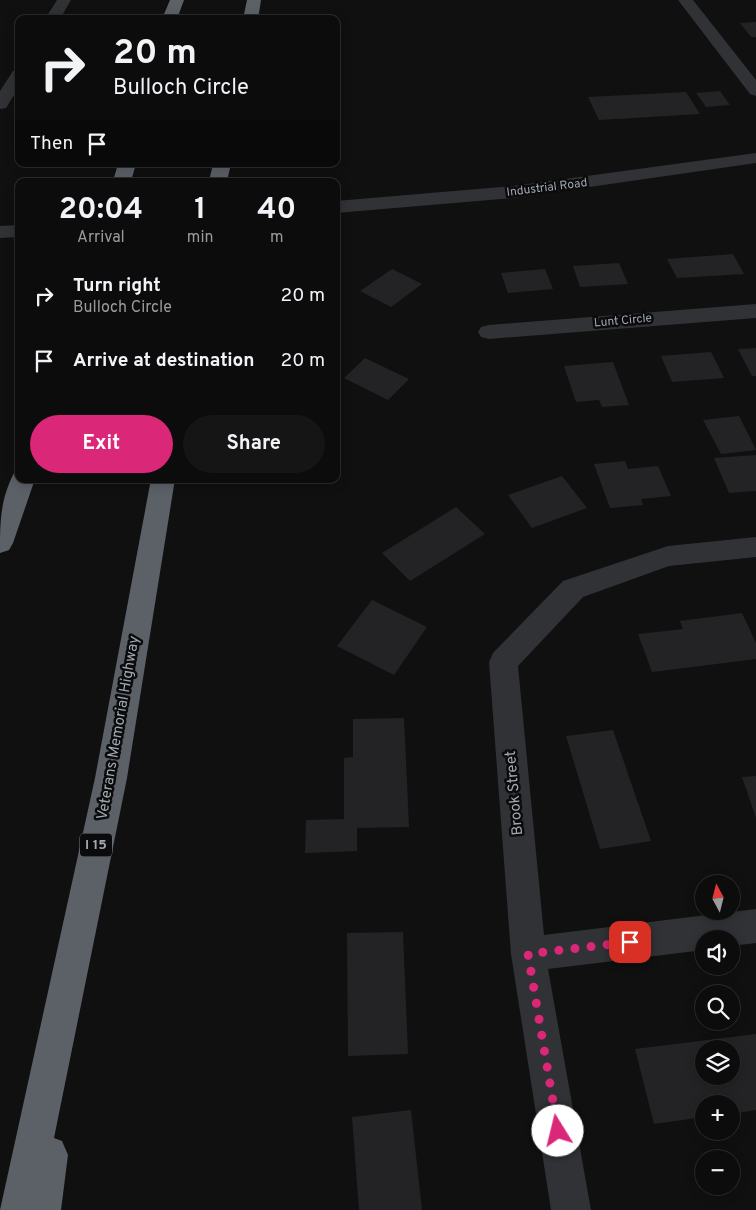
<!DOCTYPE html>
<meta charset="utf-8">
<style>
:root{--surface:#0c0c0d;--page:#151516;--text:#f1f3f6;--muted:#9a9b9d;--line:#2c2c2e;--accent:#db2777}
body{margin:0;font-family:Overpass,sans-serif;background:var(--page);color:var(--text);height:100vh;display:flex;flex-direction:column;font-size:19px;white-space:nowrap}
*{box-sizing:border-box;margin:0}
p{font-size:16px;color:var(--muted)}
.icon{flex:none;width:28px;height:28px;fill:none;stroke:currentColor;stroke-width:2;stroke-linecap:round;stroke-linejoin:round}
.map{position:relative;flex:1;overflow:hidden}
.details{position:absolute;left:15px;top:178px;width:325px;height:305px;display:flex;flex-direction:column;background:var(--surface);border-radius:10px;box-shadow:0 2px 12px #0003,0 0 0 1px var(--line)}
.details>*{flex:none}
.top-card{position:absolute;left:15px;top:15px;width:325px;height:152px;border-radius:10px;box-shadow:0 2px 12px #0003,0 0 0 1px var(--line);background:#0c0c0d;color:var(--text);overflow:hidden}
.needle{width:32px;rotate:353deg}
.controls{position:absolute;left:695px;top:875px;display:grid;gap:10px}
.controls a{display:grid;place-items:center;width:45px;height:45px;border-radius:50%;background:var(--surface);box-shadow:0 2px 12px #0003,0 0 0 1px var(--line);font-size:25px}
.pin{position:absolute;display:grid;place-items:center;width:42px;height:42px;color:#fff;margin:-21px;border-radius:10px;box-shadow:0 2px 8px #0006}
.me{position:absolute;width:55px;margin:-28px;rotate:351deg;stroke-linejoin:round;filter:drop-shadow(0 0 4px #0008)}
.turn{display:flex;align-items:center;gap:18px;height:105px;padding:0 15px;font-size:22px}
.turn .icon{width:65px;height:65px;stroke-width:2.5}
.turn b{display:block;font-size:35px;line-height:42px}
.then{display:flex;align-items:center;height:48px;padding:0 15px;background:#0003;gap:10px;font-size:19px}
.eta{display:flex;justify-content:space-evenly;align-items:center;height:85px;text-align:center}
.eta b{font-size:30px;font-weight:700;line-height:35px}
.action{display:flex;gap:10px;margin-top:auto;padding:10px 15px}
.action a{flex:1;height:58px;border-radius:30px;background:var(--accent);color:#fff;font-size:20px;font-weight:700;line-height:58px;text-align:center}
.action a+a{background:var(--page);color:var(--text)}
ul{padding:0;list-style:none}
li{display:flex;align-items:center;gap:15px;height:65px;padding:0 15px}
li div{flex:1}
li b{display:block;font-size:19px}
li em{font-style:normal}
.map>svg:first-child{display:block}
.building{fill:#232325;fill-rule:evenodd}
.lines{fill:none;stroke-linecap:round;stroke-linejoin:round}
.minor{fill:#313236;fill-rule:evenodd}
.highway{fill:#5c6168;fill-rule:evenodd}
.route{stroke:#db2777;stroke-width:9;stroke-dasharray:0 16.2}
.labels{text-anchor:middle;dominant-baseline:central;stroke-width:5;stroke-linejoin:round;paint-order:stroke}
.far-street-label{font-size:12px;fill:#a0a8b3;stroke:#0b0b0c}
.shield{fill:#0b0b0c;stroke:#737981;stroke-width:1}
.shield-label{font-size:14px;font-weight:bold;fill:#a0a8b3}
.street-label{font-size:15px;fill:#a0a8b3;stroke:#0b0b0c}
</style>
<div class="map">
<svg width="756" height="1210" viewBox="0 0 756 1210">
<rect width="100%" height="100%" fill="#101011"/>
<path class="building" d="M 756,22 L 756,37 L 751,37 L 740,23 Z
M 720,91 L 730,105 L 706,107 L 696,93 Z
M 686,92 L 700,114 L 599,120 L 588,97 Z
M 733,254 L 744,274 L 677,278 L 667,259 Z
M 619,263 L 628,284 L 580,287 L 573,266 Z
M 392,269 L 422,284 L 391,307 L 360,291 Z
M 545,269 L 553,289 L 508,293 L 501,273 Z
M 756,348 L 756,376 L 752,376 L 738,349 Z
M 711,352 L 724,378 L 672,382 L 661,356 Z
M 365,358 L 409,379 L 388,400 L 344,378 Z
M 613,362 L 629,405 L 602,407 L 599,400 L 576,402 L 564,366 Z
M 739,416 L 756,450 L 721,454 L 703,420 Z
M 756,455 L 756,491 L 729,493 L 714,458 Z
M 625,461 L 628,469 L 658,466 L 671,496 L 641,499 L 643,505 L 610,508 L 594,464 Z
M 562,476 L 587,508 L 532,528 L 508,495 Z
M 456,507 L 485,534 L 410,581 L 382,553 Z
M 372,600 L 427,627 L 394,675 L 337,646 Z
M 742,613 L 756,643 L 756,659 L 652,672 L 638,634 L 683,629 L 680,621 Z
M 404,718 L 409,827 L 357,828 L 357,851 L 305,853 L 306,820 L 344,819 L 344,758 L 353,757 L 353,719 Z
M 613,730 L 651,841 L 600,849 L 566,736 Z
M 756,776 L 756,818 L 742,777 Z
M 403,932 L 408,1054 L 348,1056 L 347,933 Z
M 756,1034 L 756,1110 L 731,1114 L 731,1104 L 704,1104 L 704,1117 L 654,1124 L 635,1049 ZM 704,1049 L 731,1049 L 731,1076 L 704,1076 Z
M 411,1110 L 422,1210 L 359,1210 L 352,1117 Z"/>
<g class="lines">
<path class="minor" d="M 57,0 L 71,0 L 60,19 L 45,19 Z
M 678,0 L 693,0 L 756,80 L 756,96 L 750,94 Z
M 19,69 L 19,87 L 6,108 L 0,109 L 0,91 L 13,71 Z
M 756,153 L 756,163 L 513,198 L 336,213 L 336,201 L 513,186 Z
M 19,225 L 19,237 L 0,238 L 0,226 Z
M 756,304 L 756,318 L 489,339 L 481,337 L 478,332 L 481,327 L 489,325 Z
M 756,537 L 756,557 L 669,566 L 583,597 L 518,666 L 544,935 L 756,909 L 756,943 L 731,946 L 731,939 L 704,939 L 704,950 L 548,969 L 591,1210 L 551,1210 L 511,954 L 489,662 L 493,653 L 563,581 L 668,546 Z"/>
<path class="highway" d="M 170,0 L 184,0 L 177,19 L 162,19 Z
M 247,0 L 261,0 L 258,19 L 243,19 Z
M 118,164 L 136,164 L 131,181 L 113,181 Z
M 213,164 L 231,164 L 227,181 L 209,181 Z
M 19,471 L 19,479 L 35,479 L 13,543 L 9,550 L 0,553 C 0,523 0,500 14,473 Z
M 151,479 L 175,479 L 127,778 L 54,1138 L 62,1141 L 68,1155 L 61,1210 L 0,1210 L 95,778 Z"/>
</g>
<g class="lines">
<path class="route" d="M 558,1131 L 528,954 L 630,942"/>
</g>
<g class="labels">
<g class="far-street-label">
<text transform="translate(547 188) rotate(-7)">Industrial Road</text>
<text transform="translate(623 321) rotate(-5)">Lunt Circle</text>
</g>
<rect class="shield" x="80" y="833.5" width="32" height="23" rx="4"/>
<g class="shield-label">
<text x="96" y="845">I 15</text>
</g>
<g class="street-label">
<text transform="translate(119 728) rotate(-80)">Veterans Memorial Highway</text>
<text transform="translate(515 793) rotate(-95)">Brook Street</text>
</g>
</g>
</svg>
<div class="controls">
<a><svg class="needle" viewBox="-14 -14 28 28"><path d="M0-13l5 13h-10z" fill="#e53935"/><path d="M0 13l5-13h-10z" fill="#9a9b9d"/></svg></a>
<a><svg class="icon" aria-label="sound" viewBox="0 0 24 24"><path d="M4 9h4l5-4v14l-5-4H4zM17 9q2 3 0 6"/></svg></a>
<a><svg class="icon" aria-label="search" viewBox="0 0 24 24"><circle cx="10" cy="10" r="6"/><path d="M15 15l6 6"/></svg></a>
<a><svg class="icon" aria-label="layers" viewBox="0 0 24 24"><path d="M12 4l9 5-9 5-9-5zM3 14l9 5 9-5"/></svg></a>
<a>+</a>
<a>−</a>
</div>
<div class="pin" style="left:630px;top:942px;background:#d93025"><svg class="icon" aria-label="arrive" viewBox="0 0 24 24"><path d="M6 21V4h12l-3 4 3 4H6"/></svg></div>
<svg class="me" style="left:558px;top:1131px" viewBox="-20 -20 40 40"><circle r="19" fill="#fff"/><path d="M0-13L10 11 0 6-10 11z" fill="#db2777"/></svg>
<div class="top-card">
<div class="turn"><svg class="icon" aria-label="right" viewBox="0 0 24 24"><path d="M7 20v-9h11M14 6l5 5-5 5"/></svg><div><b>20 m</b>Bulloch Circle</div></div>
<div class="then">Then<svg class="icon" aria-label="arrive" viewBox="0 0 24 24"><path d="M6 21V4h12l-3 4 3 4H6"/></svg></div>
</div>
<section class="details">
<div class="eta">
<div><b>20:04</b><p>Arrival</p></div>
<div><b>1</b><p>min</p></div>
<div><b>40</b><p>m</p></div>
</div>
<ul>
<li><svg class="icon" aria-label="right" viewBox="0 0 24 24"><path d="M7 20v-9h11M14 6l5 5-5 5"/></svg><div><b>Turn right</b><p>Bulloch Circle</p></div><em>20 m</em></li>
<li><svg class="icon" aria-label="arrive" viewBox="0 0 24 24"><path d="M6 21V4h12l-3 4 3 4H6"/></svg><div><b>Arrive at destination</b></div><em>20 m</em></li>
</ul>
<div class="action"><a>Exit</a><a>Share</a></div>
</section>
</div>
